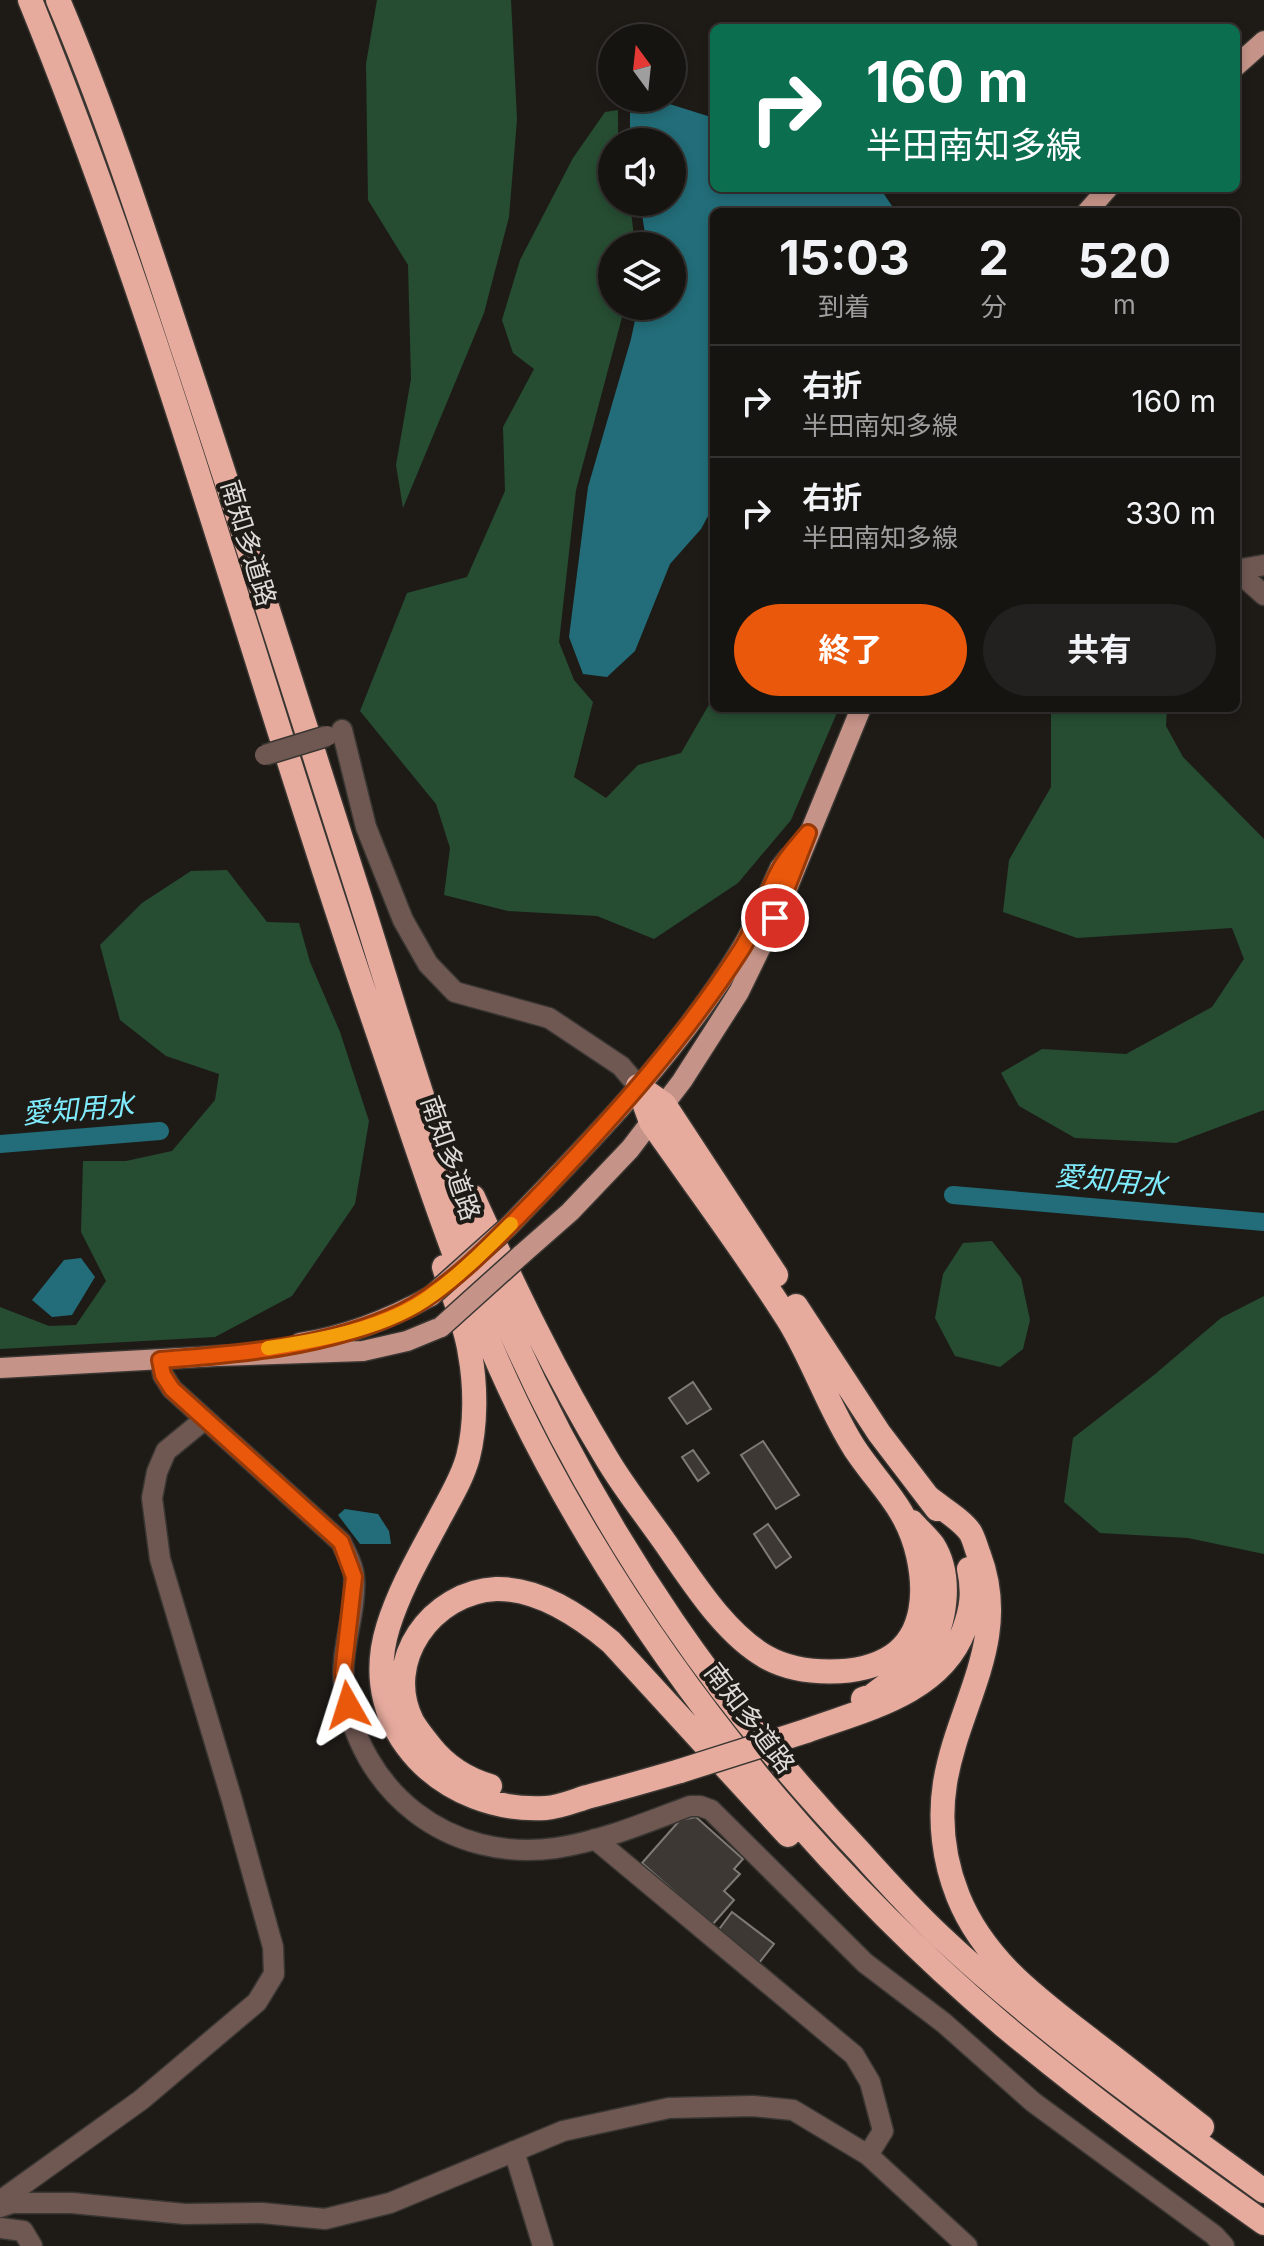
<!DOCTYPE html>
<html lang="ja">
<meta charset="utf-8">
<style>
:root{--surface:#161411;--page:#23211f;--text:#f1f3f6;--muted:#9e9e9f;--line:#353331;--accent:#ea580c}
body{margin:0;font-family:Inter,"Noto Sans JP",sans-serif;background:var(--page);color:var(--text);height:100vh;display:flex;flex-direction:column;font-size:30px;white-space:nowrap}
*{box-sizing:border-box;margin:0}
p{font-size:26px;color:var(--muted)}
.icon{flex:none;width:44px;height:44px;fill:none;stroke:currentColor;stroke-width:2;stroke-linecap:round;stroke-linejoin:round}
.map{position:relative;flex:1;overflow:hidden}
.side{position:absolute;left:710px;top:208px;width:530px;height:504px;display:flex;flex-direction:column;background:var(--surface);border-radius:12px;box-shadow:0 4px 12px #0003,0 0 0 2px var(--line)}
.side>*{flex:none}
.top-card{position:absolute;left:710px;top:24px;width:530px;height:168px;border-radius:12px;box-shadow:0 4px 12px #0003,0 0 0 2px var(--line);background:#0b6e4f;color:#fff;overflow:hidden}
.needle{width:52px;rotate:345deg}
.buttons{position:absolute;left:598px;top:24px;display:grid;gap:16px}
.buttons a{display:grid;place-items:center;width:88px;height:88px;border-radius:50%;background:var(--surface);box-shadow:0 4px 12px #0003,0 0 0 2px var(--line);font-size:40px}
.pin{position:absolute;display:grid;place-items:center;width:68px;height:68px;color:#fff;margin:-34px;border:4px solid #fff;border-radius:50%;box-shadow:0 2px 8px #0007}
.me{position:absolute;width:88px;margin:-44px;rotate:354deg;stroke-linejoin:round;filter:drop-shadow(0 0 6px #0008)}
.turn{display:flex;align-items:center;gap:28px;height:168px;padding:0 24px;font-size:36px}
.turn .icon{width:104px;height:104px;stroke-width:2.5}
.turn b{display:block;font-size:56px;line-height:68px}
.eta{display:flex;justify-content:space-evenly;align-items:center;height:136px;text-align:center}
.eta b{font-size:48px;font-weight:700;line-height:56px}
.primary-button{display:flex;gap:16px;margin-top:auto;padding:16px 24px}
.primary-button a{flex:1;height:92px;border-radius:48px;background:var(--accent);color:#fff;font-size:32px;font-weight:700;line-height:92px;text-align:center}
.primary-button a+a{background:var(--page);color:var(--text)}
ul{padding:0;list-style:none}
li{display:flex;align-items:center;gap:24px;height:112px;padding:0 24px;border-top:2px solid var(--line)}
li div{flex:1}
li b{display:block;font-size:30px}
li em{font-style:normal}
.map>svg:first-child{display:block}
.green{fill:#264d32}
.water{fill:#226d79}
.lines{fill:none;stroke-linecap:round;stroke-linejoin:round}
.canal{stroke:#226d79;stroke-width:18}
.building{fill:#3d3834;stroke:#7f7a75;stroke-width:2}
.minor-casing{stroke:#393632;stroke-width:23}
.major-casing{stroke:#393632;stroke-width:23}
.highway-casing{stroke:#393632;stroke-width:27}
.minor{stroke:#6f5752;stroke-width:20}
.major{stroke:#c59388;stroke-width:20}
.highway{stroke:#e7ab9e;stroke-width:24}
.minor-bridge-casing{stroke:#393632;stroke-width:23;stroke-linecap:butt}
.major-bridge-casing{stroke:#393632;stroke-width:23;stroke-linecap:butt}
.highway-bridge-casing{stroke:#393632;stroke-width:27;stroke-linecap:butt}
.minor-bridge{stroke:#6f5752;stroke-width:20}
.major-bridge{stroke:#c59388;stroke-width:20}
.highway-bridge{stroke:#e7ab9e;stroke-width:24}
.route-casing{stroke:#983908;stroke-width:20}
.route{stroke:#ea580c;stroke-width:14}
.slow{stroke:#f59e0b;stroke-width:14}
.labels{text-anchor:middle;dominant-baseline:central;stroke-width:8;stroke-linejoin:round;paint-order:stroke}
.street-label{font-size:26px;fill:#dedcd9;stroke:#1e1b17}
.water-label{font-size:28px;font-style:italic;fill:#80edff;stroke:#1e1b17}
</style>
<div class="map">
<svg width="1264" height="2246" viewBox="0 0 1264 2246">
<rect width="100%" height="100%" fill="#1e1b17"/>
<path class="green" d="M 377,0 L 511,0 L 517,119 L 509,217 L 484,313 L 403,508 L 396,465 L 411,379 L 408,265 L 368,200 L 366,64 Z
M 618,110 L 618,142 L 612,142 L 612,202 L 630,202 L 635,246 L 612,246 L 612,306 L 625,306 L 576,490 L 559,642 L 574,680 L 593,702 L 574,777 L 606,798 L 638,765 L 681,753 L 714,696 L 714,708 L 839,708 L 791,820 L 738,883 L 654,939 L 597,916 L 508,911 L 444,895 L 450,848 L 436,804 L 360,711 L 407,593 L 467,577 L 505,491 L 503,427 L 534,369 L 513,353 L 502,320 L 520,260 L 573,158 L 605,112 Z
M 1051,708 L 1167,708 L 1166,726 L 1183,757 L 1264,839 L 1264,1110 L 1176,1143 L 1075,1138 L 1019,1106 L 1001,1073 L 1042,1049 L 1126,1054 L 1212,1007 L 1244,959 L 1232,928 L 1077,938 L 1003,912 L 1009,860 L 1051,787 Z
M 227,870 L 267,922 L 299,923 L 310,962 L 340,1032 L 369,1121 L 355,1204 L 292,1296 L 215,1337 L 0,1349 L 0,1307 L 49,1326 L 76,1325 L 106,1281 L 81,1232 L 83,1161 L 126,1161 L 172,1151 L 215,1100 L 219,1074 L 166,1056 L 120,1020 L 100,945 L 142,903 L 191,871 Z
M 992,1241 L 1021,1278 L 1030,1320 L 1023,1349 L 1000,1367 L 955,1356 L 935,1318 L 943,1274 L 963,1243 Z
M 1264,1296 L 1264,1554 L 1188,1538 L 1100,1533 L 1064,1502 L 1073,1438 L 1154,1375 L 1221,1318 Z"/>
<path class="water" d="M 660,101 L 714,118 L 714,188 L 880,188 L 896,212 L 714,212 L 714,505 L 701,529 L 670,564 L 635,651 L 607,677 L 583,674 L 569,637 L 588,487 L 631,339 L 638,306 L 672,306 L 672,246 L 647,246 L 640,202 L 672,202 L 672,142 L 630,142 L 630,113 Z
M 81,1258 L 95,1277 L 72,1315 L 52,1317 L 32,1300 L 64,1260 Z
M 345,1509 L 378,1514 L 389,1531 L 391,1544 L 360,1544 L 338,1515 Z"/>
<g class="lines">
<path class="canal" d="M 0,1144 L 160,1131
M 953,1195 L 1264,1222"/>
</g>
<path class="building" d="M 693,1382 L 711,1409 L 687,1424 L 669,1398 Z
M 763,1441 L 799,1495 L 776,1509 L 741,1455 Z
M 693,1450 L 709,1473 L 698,1481 L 682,1457 Z
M 768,1524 L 791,1557 L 776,1568 L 754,1534 Z
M 696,1817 L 743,1859 L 734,1869 L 740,1874 L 724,1891 L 734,1900 L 712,1925 L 642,1863 L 680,1820 Z
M 732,1912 L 774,1944 L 759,1963 L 717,1932 Z"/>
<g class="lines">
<g class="minor-casing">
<path id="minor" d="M 1236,570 L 1264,595
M 1236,570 L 1264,565
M 342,730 L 366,827 L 403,920 L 428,964 L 455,992 L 549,1018 L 621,1066 L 638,1086
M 160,1360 L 163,1375 L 172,1389 L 341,1542 C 346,1553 353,1564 354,1576 C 357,1613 340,1648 344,1685 C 358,1792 449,1863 556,1848 C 603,1841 647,1822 690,1806 L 700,1806 L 711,1810 L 865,1963 L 944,2023 L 1033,2102 L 1214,2235 L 1224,2246
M 595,1839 L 854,2055 L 870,2082 L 883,2131 L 868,2155
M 514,2151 L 543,2246
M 0,2201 L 141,2100 L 257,2002 L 274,1974 L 273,1947 L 232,1800 L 160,1559 L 152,1498 L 157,1472 L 166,1451 L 205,1419
M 0,2207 L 12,2203 L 72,2203 L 185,2214 L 262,2213 L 325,2219 L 390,2203 L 563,2131 L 669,2108 L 753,2106 L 793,2110 L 868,2155 L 967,2246
M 0,2228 L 23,2231 L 32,2246"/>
</g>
<g class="major-casing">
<path id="major" d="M 1236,66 L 1264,41
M 1087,212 L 1108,188
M 508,1227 C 591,1141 677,1054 740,951 C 756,925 767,896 780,868 L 788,858
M 521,1255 L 570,1212 L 630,1149 L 682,1081 L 739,992 L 775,918 L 861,708
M 300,1343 C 346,1336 391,1318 431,1296
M 0,1368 L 217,1356 L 363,1351 L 407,1341 L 441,1327"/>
</g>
<g class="highway-casing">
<path id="highway" d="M 30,0 C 165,332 257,680 373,1018 C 407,1117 439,1218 478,1315 C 508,1391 547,1467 589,1537 C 699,1721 841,1887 1003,2025 C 1087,2095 1175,2160 1264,2223
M 58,0 C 107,115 145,234 184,352 C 245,535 303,720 362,904 C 407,1047 448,1193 510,1330 C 555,1431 611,1531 673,1622 C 729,1704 792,1780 860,1852 C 886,1881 912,1910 940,1936 C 1040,2030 1153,2110 1264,2191
M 638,1086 L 664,1104 L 776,1275
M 473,1197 C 514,1287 556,1375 607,1459 C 626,1491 650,1520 671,1551 C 696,1587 727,1635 766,1657 C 800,1676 860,1677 892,1656 C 925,1634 926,1590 918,1555 C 907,1507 881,1488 855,1449 C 829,1409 814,1362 789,1321 C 746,1253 697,1188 651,1122 L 638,1086
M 444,1267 C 453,1296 466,1325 470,1354 C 476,1386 476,1426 468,1457 C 462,1479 450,1498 440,1517 C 421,1553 400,1588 388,1627 C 356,1731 446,1814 546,1808 C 560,1807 574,1801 587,1797 C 618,1789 649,1780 680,1771
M 796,1306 L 879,1433 L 937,1509
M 928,1497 C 941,1508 961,1519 970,1532 C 974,1538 976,1548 979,1555 C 1011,1640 958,1703 945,1783 C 939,1821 944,1861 958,1896 C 984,1961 1039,2000 1092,2041 C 1129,2069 1165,2098 1202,2127
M 863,1699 L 872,1696 C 889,1682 912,1669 926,1652 C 947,1625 952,1575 933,1545 C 927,1537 918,1529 912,1522
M 806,1731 C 863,1710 940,1694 964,1630 C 972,1608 974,1592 969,1569
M 490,1786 C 466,1779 445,1765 430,1746 C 424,1738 417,1730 412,1721 C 382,1661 432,1592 496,1589 C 539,1588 580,1616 611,1642 L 788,1835"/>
</g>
<use href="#minor" class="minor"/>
<use href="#major" class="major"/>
<use href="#highway" class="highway"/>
<g class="minor-bridge-casing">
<path id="minor-bridge" d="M 265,755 L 327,736"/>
</g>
<g class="major-bridge-casing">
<path id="major-bridge" d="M 431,1296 L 508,1227
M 441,1327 L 521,1255"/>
</g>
<g class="highway-bridge-casing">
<path id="highway-bridge" d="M 680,1771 L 806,1731"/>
</g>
<use href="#minor-bridge" class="minor-bridge"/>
<use href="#major-bridge" class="major-bridge"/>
<use href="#highway-bridge" class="highway-bridge"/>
</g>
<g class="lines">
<g class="route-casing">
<path id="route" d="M 348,1705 L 343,1673 L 354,1577 L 341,1542 L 172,1389 L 163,1375 L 160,1360 C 241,1354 328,1347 402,1312 C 454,1287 507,1228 548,1186 C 617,1113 684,1038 739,953 C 756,928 765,897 779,871 C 786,857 798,845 808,833 L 775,918"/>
</g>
<use href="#route" class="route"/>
<path class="slow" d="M 268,1348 C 321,1340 388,1328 432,1295 C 460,1275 487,1248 511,1224"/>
</g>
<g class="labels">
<g class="street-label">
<text transform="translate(249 543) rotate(73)">南知多道路</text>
<text transform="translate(451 1158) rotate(71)">南知多道路</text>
<text transform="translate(750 1718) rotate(53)">南知多道路</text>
</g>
<g class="water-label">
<text transform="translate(78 1109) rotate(-5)">愛知用水</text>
<text transform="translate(1111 1180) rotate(5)">愛知用水</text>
</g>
</g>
</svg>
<div class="buttons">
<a><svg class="needle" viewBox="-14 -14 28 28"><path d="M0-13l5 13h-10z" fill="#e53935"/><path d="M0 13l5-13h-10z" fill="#9e9e9f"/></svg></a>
<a><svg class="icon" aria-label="sound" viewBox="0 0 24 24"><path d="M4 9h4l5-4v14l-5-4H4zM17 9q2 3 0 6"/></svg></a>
<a><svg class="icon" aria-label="layers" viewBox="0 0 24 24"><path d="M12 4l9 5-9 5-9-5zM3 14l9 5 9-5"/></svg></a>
</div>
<div class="pin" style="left:775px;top:918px;background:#d93025"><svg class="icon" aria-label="arrive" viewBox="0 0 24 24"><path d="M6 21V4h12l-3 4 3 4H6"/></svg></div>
<svg class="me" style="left:348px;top:1705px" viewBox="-20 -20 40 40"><path d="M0-17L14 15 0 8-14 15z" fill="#ea580c" stroke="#fff" stroke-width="4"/></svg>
<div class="top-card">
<div class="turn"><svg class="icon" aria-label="right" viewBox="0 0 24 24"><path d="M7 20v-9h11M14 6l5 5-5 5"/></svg><div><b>160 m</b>半田南知多線</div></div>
</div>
<section class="side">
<div class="eta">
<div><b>15:03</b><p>到着</p></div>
<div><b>2</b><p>分</p></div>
<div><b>520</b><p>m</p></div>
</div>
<ul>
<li><svg class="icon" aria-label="right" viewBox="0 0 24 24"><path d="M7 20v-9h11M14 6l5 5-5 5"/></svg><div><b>右折</b><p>半田南知多線</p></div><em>160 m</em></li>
<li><svg class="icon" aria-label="right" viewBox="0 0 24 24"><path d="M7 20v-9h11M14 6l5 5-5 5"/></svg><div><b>右折</b><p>半田南知多線</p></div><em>330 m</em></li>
</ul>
<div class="primary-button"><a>終了</a><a>共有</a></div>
</section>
</div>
